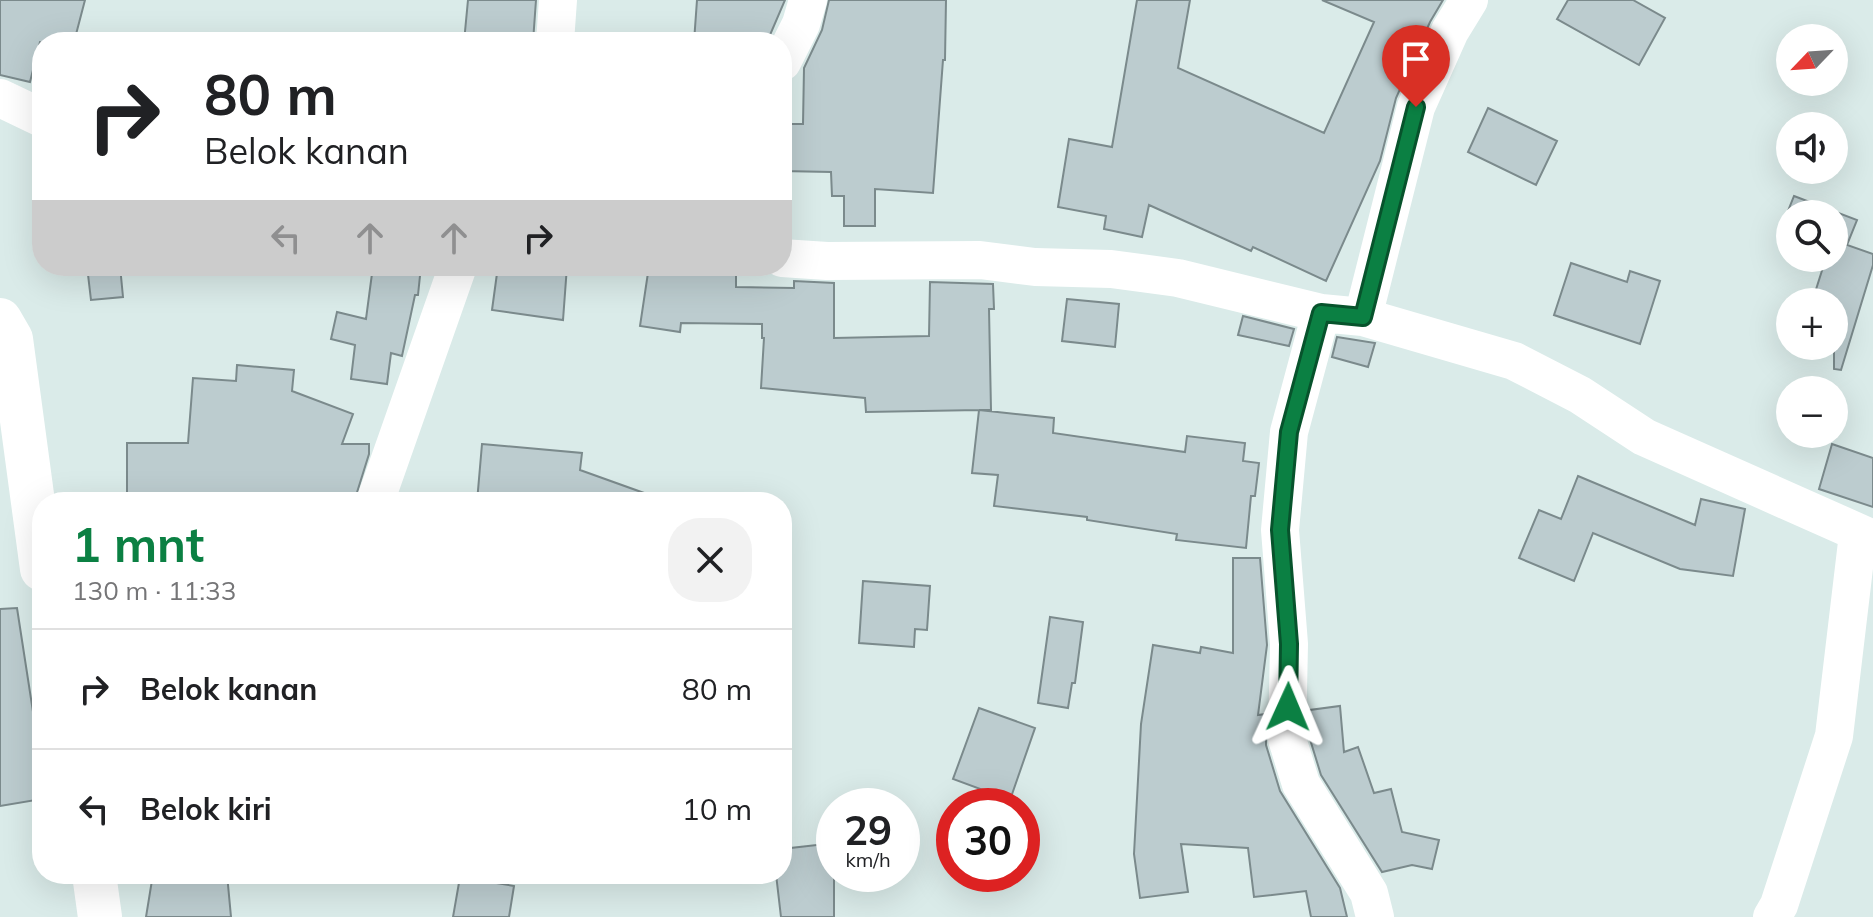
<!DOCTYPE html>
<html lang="id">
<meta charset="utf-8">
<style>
:root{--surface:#fff;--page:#f2f2f2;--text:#202124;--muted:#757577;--line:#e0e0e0;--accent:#0b8043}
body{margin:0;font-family:Mulish,sans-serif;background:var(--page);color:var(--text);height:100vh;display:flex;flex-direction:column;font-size:30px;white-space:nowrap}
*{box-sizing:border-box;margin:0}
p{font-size:26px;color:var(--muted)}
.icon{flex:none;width:44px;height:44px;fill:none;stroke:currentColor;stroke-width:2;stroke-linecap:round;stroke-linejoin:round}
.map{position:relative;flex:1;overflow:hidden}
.panel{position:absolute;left:32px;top:492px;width:760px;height:392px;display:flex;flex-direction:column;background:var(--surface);border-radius:32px;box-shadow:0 8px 32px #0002}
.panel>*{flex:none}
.guide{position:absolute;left:32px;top:32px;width:760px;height:244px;border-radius:32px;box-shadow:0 8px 32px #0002;background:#fff;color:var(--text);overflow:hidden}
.needle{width:52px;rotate:245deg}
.fabs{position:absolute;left:1776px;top:24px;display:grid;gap:16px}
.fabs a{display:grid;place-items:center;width:72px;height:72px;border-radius:50%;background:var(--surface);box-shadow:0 8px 32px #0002;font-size:40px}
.speed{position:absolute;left:816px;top:788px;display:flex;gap:16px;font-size:40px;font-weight:700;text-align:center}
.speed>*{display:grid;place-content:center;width:104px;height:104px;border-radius:50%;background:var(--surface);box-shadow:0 8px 32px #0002;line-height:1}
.speed small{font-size:20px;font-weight:400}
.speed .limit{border:12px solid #d22;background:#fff;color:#111}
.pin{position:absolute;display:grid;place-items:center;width:68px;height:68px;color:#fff;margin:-82px -34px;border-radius:50% 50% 50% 0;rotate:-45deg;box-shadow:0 0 8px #0007}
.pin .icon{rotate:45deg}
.me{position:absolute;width:88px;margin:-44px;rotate:1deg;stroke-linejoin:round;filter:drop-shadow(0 0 6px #0008)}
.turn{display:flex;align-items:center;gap:28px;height:168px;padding:0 40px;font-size:36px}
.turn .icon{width:104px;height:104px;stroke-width:2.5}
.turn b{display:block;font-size:56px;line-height:68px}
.lanes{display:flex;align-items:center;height:76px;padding:0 40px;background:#0003;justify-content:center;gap:40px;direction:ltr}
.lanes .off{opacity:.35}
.round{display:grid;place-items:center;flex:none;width:84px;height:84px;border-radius:32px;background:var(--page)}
.head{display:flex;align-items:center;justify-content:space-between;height:136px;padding:0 40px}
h1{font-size:48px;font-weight:700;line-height:60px;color:var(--accent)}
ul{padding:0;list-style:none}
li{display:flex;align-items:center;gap:24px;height:120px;padding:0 40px;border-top:2px solid var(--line)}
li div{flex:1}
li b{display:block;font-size:30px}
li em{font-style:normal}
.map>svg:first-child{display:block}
.building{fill:#bccccf;stroke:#7b8a8c;stroke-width:2}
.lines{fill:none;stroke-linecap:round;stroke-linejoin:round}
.street{stroke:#fff;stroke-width:38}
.secondary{stroke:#fff;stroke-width:44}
.route-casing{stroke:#07532c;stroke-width:20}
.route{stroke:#0b8043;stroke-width:14}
</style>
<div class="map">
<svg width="1873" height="917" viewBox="0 0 1873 917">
<rect width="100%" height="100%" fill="#daebe9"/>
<path class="building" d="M 0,0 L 85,0 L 74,42 L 40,42 L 30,82 L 0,75 Z
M 468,0 L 536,0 L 533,42 L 464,42 Z
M 697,0 L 785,0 L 767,42 L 694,42 Z
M 829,0 L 946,0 L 945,60 L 943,60 L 933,193 L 875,189 L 875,226 L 844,226 L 844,196 L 832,196 L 831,172 L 782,171 L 782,124 L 803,124 L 804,68 L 822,30 Z
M 1137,0 L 1190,0 L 1178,68 L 1324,133 L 1374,22 L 1322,0 L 1443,0 L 1430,22 L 1396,98 L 1380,161 L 1326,281 L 1253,247 L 1251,251 L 1149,205 L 1142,237 L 1104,229 L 1106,216 L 1058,207 L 1069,139 L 1112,147 Z
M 1568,0 L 1633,0 L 1665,18 L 1639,65 L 1557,19 Z
M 1488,108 L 1557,141 L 1536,185 L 1468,152 Z
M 1794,196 L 1857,220 L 1847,245 L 1873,254 L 1873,265 L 1841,370 L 1834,369 L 1834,302 L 1812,302 L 1826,258 L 1834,258 L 1834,214 L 1790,214 L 1790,240 L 1778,236 Z
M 1571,263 L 1627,282 L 1630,271 L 1660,281 L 1640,344 L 1554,315 Z
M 87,266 L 120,266 L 123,297 L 91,300 Z
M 373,266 L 421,266 L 418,295 L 415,295 L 402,356 L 391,353 L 387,384 L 351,379 L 355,345 L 331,339 L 337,312 L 366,319 Z
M 498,266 L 567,266 L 563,320 L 492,310 Z
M 649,266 L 695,272 L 695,266 L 736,266 L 736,287 L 794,288 L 794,281 L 834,283 L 834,338 L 929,336 L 930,282 L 993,284 L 994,309 L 989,309 L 991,410 L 979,410 L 1054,418 L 1053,433 L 1185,452 L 1187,436 L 1245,443 L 1243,461 L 1259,463 L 1255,496 L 1251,496 L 1246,548 L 1176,540 L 1177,534 L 1087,520 L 1087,517 L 994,506 L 998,475 L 972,473 L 979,410 L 866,412 L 865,398 L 761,388 L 764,338 L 762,338 L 762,324 L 681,323 L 680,332 L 640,326 Z
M 1067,299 L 1119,304 L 1115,347 L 1062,341 Z
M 1243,316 L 1294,329 L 1289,346 L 1238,335 Z
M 1337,337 L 1375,343 L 1368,367 L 1332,357 Z
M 237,365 L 294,370 L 292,391 L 353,414 L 342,444 L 369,444 L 369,454 L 354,502 L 127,502 L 127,443 L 188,443 L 193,378 L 236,381 Z
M 482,444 L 582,453 L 580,470 L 658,498 L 657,502 L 477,502 Z
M 1832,444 L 1873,458 L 1873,507 L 1819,489 Z
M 1578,476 L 1695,525 L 1701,499 L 1745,509 L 1733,576 L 1680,569 L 1593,533 L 1574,581 L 1519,558 L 1539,510 L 1561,519 Z
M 1233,558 L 1260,558 L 1267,645 L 1258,715 L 1266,714 L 1266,745 L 1280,791 L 1340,888 L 1347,917 L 1311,917 L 1306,891 L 1254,897 L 1248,848 L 1181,844 L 1188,892 L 1140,898 L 1134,854 L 1141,724 L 1153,645 L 1200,653 L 1201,647 L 1233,653 Z
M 863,581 L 930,586 L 927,630 L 915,629 L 914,647 L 859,643 Z
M 17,608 L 42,770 L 42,799 L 0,806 L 0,609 Z
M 1050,617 L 1083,622 L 1075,683 L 1072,683 L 1068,708 L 1038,703 Z
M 1340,706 L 1344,752 L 1358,747 L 1374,793 L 1391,789 L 1402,832 L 1439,840 L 1432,869 L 1412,865 L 1382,872 L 1321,775 L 1309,736 L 1310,710 Z
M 979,708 L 1035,728 L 1010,800 L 953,779 Z
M 834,843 L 834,917 L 781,917 L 776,874 L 782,874 L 782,849 Z
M 153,874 L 227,874 L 231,917 L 146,917 Z
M 460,877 L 514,886 L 509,917 L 453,917 Z"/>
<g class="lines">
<path class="street" d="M 555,42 L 558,0
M 782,62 L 801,24 L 808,0
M 0,98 L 42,118
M 782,258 L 827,261 L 980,260 L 1035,267 L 1111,269 L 1178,278 L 1321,313 L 1363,317 L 1416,107 L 1450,31 L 1469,0
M 1321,313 L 1289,432 L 1280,530 L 1289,644 L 1287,739 L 1301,784 L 1369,893 L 1375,917
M 1363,317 L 1514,361 L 1580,395 L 1644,437 L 1873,539
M 375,502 L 458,266
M 1772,917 L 1779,905 L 1834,736 L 1858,534"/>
<path class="secondary" d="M 0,320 L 11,339 L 42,569
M 94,874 L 100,917"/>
</g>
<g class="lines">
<g class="route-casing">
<path id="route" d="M 1288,707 L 1289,644 L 1280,530 L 1289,432 L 1321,313 L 1363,317 L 1416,107"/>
</g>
<use href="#route" class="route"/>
</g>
</svg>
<div class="fabs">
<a><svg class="needle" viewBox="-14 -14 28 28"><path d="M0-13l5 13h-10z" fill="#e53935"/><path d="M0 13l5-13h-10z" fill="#757577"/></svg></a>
<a><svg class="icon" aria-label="sound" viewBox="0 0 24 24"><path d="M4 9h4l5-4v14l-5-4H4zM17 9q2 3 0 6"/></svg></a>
<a><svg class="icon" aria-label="search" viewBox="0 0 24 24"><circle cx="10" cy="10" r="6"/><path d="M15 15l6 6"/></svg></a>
<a>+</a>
<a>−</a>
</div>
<div class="speed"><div>29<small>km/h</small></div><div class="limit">30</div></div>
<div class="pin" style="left:1416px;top:107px;background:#d93025"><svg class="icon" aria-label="arrive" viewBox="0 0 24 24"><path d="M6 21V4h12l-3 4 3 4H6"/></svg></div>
<svg class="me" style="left:1288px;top:707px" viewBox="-20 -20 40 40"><path d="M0-17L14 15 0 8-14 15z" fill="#0b8043" stroke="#fff" stroke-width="4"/></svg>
<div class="guide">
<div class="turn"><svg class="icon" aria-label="right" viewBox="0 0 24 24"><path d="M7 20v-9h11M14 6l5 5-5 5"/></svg><div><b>80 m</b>Belok kanan</div></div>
<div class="lanes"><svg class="icon off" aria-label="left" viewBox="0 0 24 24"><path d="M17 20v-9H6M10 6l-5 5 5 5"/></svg><svg class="icon off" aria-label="ahead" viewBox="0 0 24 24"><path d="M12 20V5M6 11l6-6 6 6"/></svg><svg class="icon off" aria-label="ahead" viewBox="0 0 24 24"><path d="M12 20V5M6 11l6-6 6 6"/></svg><svg class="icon" aria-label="right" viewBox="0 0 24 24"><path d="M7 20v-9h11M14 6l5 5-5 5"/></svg></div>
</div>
<section class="panel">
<div class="head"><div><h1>1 mnt</h1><p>130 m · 11:33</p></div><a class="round"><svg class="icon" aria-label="close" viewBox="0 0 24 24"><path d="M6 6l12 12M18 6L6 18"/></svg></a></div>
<ul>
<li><svg class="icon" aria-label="right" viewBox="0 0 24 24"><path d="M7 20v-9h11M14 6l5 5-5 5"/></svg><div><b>Belok kanan</b></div><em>80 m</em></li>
<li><svg class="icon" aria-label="left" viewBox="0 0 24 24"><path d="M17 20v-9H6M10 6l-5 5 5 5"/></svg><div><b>Belok kiri</b></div><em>10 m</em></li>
</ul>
</section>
</div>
